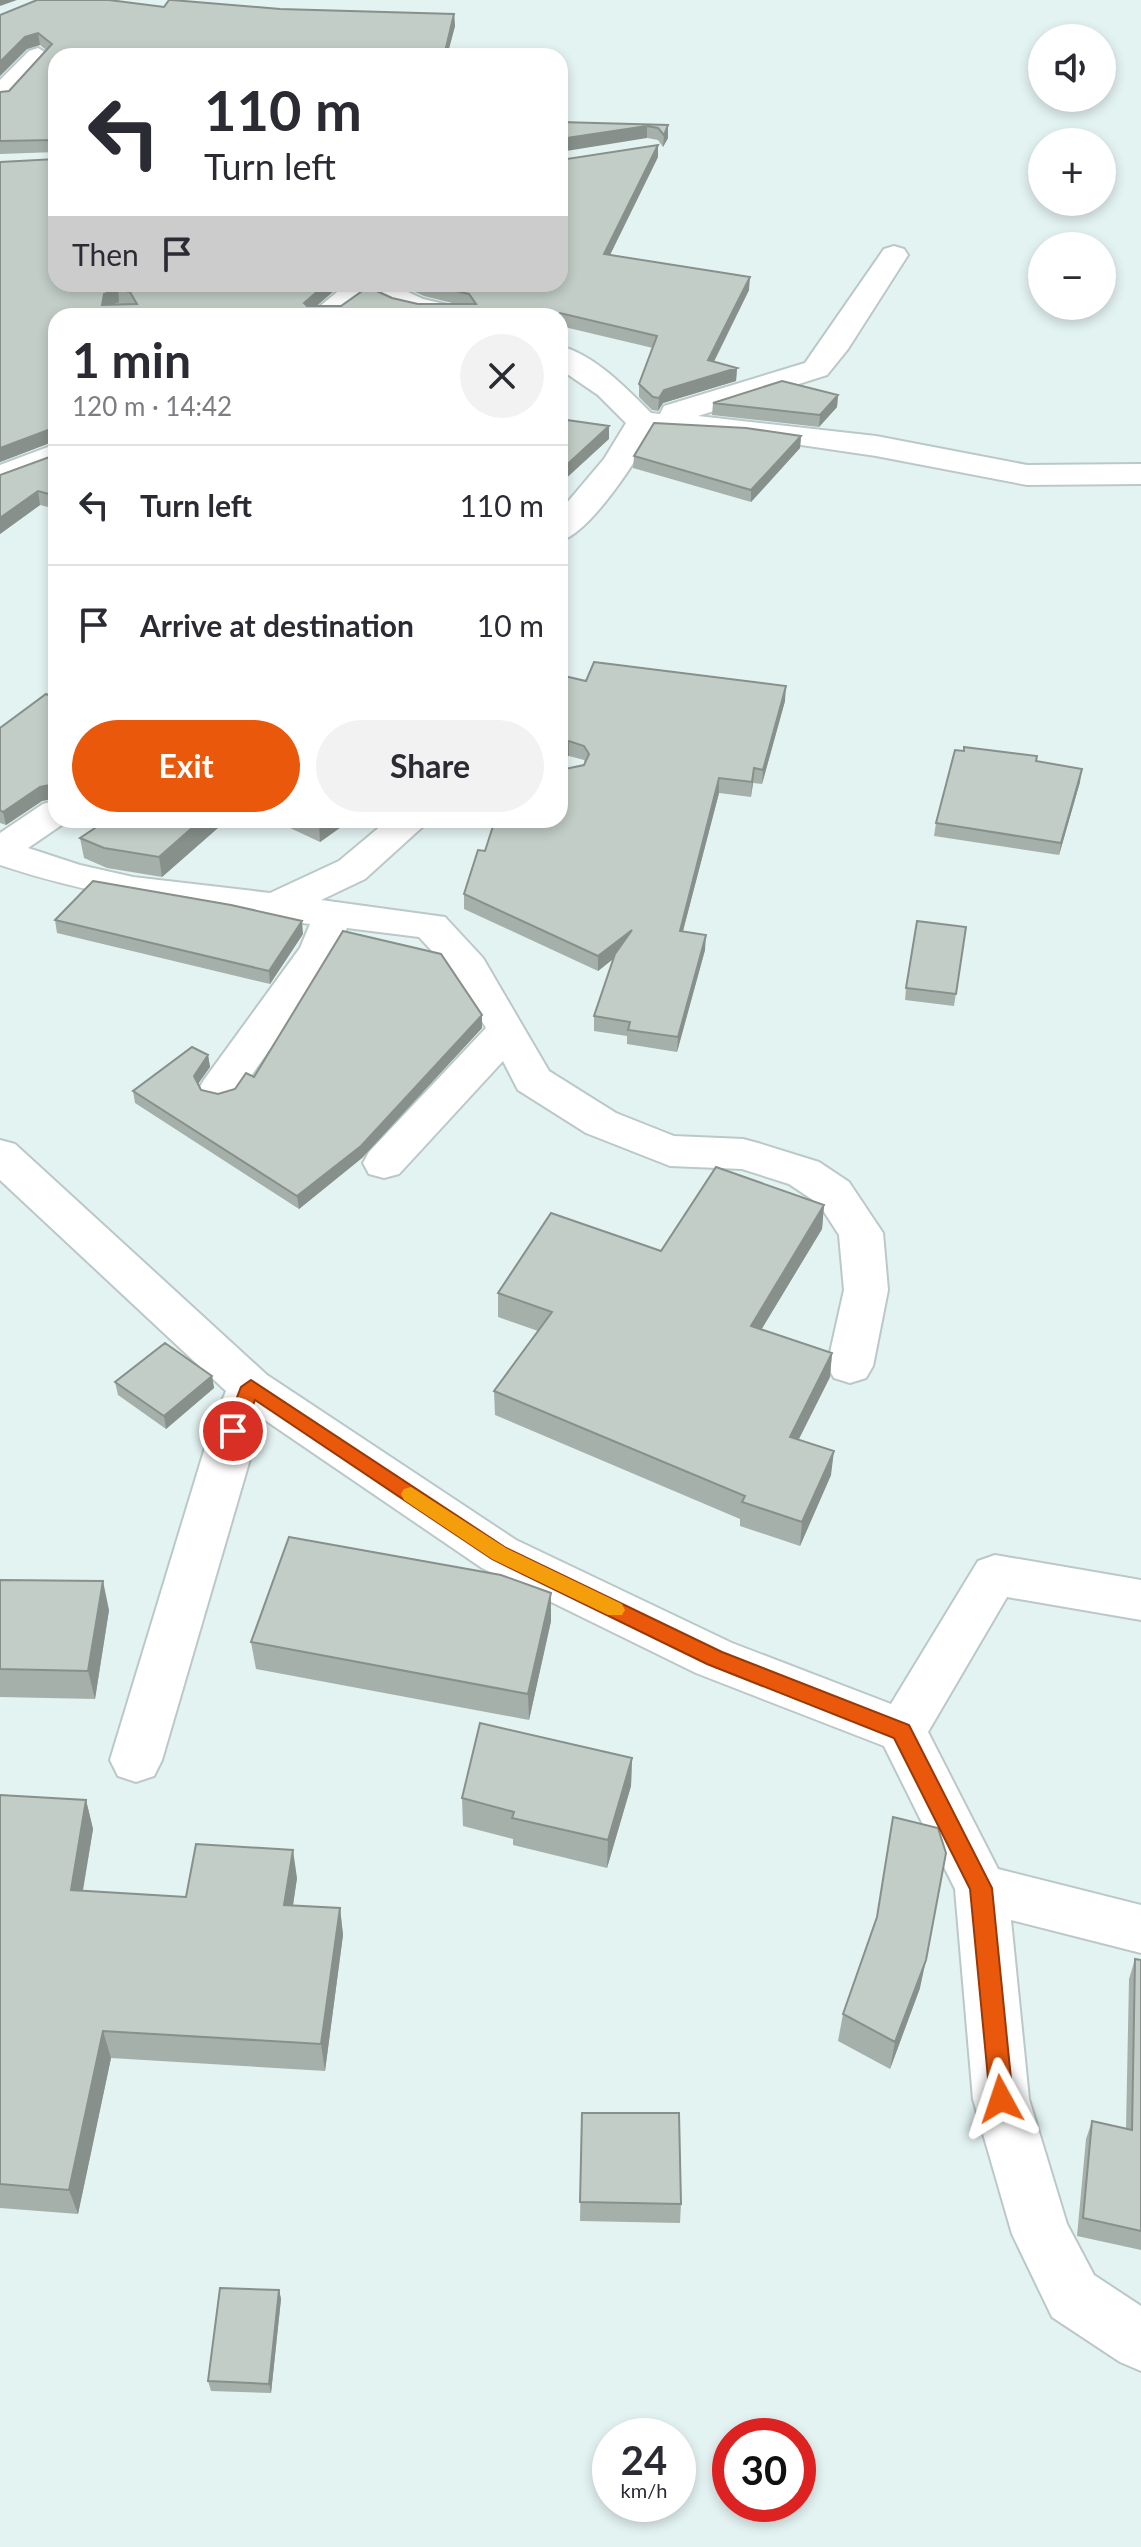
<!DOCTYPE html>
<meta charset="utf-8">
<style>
:root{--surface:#fff;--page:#f2f2f3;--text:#2b2b33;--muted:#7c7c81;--line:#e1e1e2;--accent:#ea580c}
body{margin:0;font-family:Lato,sans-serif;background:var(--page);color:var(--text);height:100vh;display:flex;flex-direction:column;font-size:30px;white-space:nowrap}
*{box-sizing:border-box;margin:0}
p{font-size:26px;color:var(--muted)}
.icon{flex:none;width:44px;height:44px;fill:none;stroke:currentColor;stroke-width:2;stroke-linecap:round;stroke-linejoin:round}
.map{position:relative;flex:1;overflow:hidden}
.panel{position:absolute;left:48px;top:308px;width:520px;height:520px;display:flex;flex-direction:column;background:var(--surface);border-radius:24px;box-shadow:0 4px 12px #0003}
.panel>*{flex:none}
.banner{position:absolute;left:48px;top:48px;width:520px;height:244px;border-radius:24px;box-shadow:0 4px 12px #0003;background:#fff;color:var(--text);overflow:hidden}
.controls{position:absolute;left:1028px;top:24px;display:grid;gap:16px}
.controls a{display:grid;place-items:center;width:88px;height:88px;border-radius:50%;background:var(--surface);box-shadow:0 4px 12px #0003;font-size:40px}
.speed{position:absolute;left:592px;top:2418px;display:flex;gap:16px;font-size:40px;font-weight:700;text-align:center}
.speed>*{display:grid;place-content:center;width:104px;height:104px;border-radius:50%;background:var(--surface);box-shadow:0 4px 12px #0003;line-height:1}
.speed small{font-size:20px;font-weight:400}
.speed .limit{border:12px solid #d22;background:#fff;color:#111}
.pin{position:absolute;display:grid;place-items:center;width:68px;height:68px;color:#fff;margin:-34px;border:4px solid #fff;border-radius:50%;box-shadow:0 2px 8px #0007}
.me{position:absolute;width:88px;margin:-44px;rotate:355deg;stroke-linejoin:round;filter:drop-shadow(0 0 6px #0008)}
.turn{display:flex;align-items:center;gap:28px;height:168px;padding:0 24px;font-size:36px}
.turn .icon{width:104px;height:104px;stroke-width:2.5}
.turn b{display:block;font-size:56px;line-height:68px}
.then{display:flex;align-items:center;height:76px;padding:0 24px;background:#0003;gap:16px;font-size:30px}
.round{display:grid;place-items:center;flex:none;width:84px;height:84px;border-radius:42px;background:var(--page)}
.head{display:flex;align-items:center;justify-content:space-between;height:136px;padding:0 24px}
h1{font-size:48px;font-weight:700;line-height:60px}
.action{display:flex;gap:16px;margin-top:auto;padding:16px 24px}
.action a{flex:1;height:92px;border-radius:48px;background:var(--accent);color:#fff;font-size:32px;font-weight:700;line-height:92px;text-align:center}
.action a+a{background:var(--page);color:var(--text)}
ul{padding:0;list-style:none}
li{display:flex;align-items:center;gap:24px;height:120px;padding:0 24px;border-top:2px solid var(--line)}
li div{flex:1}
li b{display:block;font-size:30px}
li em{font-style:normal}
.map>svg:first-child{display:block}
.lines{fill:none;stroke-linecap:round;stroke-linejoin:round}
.minor-casing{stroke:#bac9c8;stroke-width:4}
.minor{fill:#fff;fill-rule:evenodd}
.wall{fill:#a6b0aa}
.shaded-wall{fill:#87908b}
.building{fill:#c1cdc6;stroke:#87908b;stroke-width:2;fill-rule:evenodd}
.route{fill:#ea580c;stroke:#983908;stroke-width:2}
.slow{fill:#f59e0b}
</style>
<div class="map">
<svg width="1141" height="2547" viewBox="0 0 1141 2547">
<rect width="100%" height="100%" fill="#e3f3f2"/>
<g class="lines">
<g class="minor-casing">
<path id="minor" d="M 38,48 L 51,56 L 9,101 L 0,103 L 0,80 L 29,51 Z
M 894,246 L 904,249 L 908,255 L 848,349 L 827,375 L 698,416 L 876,436 L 1027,465 L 1141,464 L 1141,484 L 1027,485 L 876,456 L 746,437 L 652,432 C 637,460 590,533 560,541 L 560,511 L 604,459 L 626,423 L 598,395 L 560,369 L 560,346 C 595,355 626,388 651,413 L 660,414 L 664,406 L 805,363 L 884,249 Z
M 347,284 L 391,284 L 423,299 L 469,310 L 473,316 C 436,316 401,318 369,296 L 342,316 L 308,316 Z
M 56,444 L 56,465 L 0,486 L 0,465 Z
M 56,800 L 56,820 L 69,820 L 28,848 L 80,865 L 133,877 L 270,893 L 339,861 L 388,820 L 430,820 L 365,879 L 321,900 L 445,917 L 483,958 L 549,1071 L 616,1113 L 674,1136 L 743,1139 L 758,1143 L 819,1162 L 849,1182 L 883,1233 L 888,1290 L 873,1366 L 866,1378 L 850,1383 L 834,1378 L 827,1366 L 844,1290 L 839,1235 L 819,1204 L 789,1184 L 742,1169 L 670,1166 L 586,1133 L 518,1090 L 503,1061 L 399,1174 L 384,1178 L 369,1174 L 363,1163 L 369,1152 L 486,1028 L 455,976 L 419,937 L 347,928 L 333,960 L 234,1100 L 219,1104 L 204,1100 L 198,1090 L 204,1080 L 300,948 L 310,924 C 201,910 105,900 0,865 L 0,833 L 43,804 Z
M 0,1140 L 15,1144 L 267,1375 L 516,1540 L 732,1643 L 891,1704 L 978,1561 L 995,1555 L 1141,1580 L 1141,1620 L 1007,1597 L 928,1732 L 998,1869 L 1141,1905 L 1141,1953 L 1011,1920 L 1029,2099 L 1067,2224 L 1094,2275 L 1141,2306 L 1141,2371 L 1120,2362 L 1052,2317 L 1012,2234 L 973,2099 L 955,1889 L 884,1746 L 696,1673 L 482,1568 L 262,1418 L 162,1760 L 154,1776 L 136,1782 L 118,1776 L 110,1760 L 210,1431 L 226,1391 L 0,1180 Z"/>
</g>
<use href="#minor" class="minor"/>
</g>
<path class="wall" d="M 164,7 L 454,14 L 455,26 L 447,56 L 56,56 L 56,152 L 0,154 L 0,92 L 9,91 L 46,50 L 40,45 L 27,49 L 0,76 L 0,15 Z
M 560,122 L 668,125 L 668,138 L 663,147 L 658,140 Z
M 658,157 L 610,255 L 749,290 L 714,362 L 737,368 L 736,381 L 663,403 L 658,411 L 652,410 L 639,397 L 639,384 L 653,348 L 560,326 L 56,316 L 56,442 L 55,441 L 0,462 L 0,162 L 56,284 L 342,284 L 316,306 L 341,306 L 392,298 L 418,304 L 456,304 L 424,296 L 398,284 L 560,284 Z
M 838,395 L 837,407 L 819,427 L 712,415 L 713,403 Z
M 801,436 L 800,448 L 751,502 L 633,468 L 634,456 Z
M 56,442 L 56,509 L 40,505 L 0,534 L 55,455 Z
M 586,681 L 785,701 L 762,784 L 753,783 L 751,797 L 719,793 L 683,931 L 705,950 L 677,1052 L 627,1044 L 627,1036 L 594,1031 L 594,1016 L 614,958 L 598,971 L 464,909 L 464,894 L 485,851 L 584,765 L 585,762 L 584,760 L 569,756 L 560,758 Z
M 56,698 L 56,798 L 42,801 L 6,825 L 0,823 L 0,728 Z
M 1036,761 L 1080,782 L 1059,855 L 934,836 L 936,823 Z
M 227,820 L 162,877 L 107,868 L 84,858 L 80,838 Z
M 273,820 L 351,820 L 320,842 Z
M 55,920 L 303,934 L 270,984 L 57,933 Z
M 966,927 L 954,1006 L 905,1000 L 906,988 Z
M 482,1015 L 482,1028 L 362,1158 L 299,1209 L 135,1103 L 133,1091 L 208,1055 L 210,1067 L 198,1084 L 201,1090 L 218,1094 L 235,1089 L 254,1077 Z
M 824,1205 L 822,1229 L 761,1330 L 832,1353 L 830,1377 L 798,1440 L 831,1475 L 800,1546 L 740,1526 L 740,1519 L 495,1415 L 494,1391 L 538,1331 L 498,1317 L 498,1293 L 661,1251 Z
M 212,1376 L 214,1388 L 166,1429 L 118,1395 L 115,1382 Z
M 0,1580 L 109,1610 L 95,1699 L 0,1697 Z
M 551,1621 L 529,1720 L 256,1669 L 251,1642 Z
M 632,1758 L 631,1786 L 607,1868 L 513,1845 L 513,1839 L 463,1826 L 462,1798 Z
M 0,1795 L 86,1800 L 93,1829 L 83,1891 L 186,1897 L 297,1878 L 293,1905 L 340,1908 L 343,1935 L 325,2071 L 111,2058 L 78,2214 L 0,2208 Z
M 1135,1959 L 1141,1960 L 1141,2250 L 1077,2236 L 1086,2139 L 1092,2121 L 1126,2128 L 1129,1979 Z
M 920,1988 L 890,2069 L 838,2041 L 843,2014 Z
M 582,2113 L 681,2204 L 680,2223 L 580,2221 Z
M 279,2290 L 281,2299 L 271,2393 L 211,2391 L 208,2381 Z"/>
<path class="shaded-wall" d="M 0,0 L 17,0 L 0,6 Z
M 454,14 L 455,26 L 447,56 L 444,56 Z
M 38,33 L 40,45 L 27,49 L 0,76 L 0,62 L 25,37 Z
M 668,125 L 668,138 L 663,147 L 664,135 Z
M 647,126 L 647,138 L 560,152 L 560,139 Z
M 658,145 L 658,157 L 604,267 L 604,254 Z
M 750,277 L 749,290 L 708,373 L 708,360 Z
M 326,284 L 342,284 L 305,316 L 304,303 Z
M 118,289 L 119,302 L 106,307 L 102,305 L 104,294 Z
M 737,368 L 736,381 L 663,403 L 658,411 L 659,398 L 664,390 Z
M 838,395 L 837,407 L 819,427 L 820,415 Z
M 609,426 L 609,439 L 560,484 L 560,471 Z
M 53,428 L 55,441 L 0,462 L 0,448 Z
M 801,436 L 800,448 L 751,502 L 751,490 Z
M 38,491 L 40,505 L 0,534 L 0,518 Z
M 786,686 L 785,701 L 762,784 L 763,770 Z
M 569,741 L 569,756 L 560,758 L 560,744 Z
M 754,768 L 753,783 L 751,797 L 752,782 Z
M 1082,769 L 1080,782 L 1059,855 L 1061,843 Z
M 719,778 L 719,793 L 679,946 L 680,931 Z
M 55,784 L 56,798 L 42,801 L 6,825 L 3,812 L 40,787 Z
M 201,820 L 227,820 L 162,877 L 159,857 Z
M 321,820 L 351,820 L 320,842 L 319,822 Z
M 302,921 L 303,934 L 270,984 L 269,971 Z
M 632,930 L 631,945 L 598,971 L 598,956 Z
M 706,935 L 705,950 L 677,1052 L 678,1037 Z
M 482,1015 L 482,1028 L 362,1158 L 299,1209 L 297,1196 Z
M 208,1055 L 210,1067 L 195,1088 L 194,1076 Z
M 824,1205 L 822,1229 L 749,1350 L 751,1326 Z
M 832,1353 L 830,1377 L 788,1461 L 790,1437 Z
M 212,1376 L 214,1388 L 166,1429 L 164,1416 Z
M 834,1451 L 831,1475 L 800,1546 L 802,1522 Z
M 103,1581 L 109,1610 L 95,1699 L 88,1671 Z
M 551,1593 L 551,1621 L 529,1720 L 528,1694 Z
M 632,1758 L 631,1786 L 607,1868 L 608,1840 Z
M 86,1800 L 93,1829 L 78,1918 L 71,1890 Z
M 293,1850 L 297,1878 L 289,1932 L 284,1905 Z
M 340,1908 L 343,1935 L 325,2071 L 321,2044 Z
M 926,1960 L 920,1988 L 890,2069 L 895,2042 Z
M 103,2031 L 111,2058 L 78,2214 L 69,2190 Z
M 279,2290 L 281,2299 L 271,2393 L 269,2384 Z"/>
<path class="building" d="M 37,0 L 109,0 L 164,7 L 169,0 L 172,0 L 280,9 L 454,14 L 444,56 L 56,56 L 56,151 L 54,140 L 0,141 L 0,92 L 9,91 L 52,44 L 38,33 L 25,37 L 0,62 L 0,15 Z
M 560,122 L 668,125 L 664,135 L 658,128 L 647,126 L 560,139 Z
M 658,145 L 604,254 L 750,277 L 708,360 L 737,368 L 664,390 L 659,398 L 653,397 L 639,384 L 657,336 L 560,313 L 557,316 L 56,316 L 56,430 L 53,428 L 0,448 L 0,162 L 56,159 L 56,284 L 326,284 L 304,303 L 307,306 L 341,306 L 368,287 L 392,298 L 418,304 L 476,304 L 469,294 L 426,284 L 560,284 L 560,160 ZM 118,289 L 130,292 L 137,304 L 102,305 L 104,294 Z
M 782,381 L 838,395 L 820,415 L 713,403 Z
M 560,419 L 609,426 L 560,471 Z
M 654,423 L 746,428 L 801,436 L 751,490 L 634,456 Z
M 56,442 L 56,496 L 38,491 L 0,518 L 0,475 L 55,455 Z
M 594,662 L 786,686 L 763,770 L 754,768 L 752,782 L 719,778 L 680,931 L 706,935 L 678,1037 L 628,1030 L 630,1022 L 594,1016 L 615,954 L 632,930 L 598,956 L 464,894 L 478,850 L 485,851 L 495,820 L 560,820 L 560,770 L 584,765 L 589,754 L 584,746 L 569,741 L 560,744 L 560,675 L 586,681 Z
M 46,694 L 56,698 L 56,788 L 55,784 L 40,787 L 3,812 L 0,810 L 0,728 Z
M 964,747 L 1037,756 L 1036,761 L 1082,769 L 1061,843 L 936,823 L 955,750 L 964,751 Z
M 107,820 L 201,820 L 159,857 L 104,848 L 80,838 Z
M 93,881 L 231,905 L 302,921 L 269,971 L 55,920 Z
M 917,921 L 966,927 L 956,994 L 906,988 Z
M 343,931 L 441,954 L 482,1015 L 361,1146 L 297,1196 L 133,1091 L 192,1047 L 208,1055 L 194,1076 L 201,1090 L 218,1094 L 235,1089 L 246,1073 L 254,1077 Z
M 716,1167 L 824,1205 L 751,1326 L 832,1353 L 790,1437 L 834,1451 L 802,1522 L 742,1502 L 745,1496 L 494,1391 L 552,1312 L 498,1293 L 551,1213 L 661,1251 Z
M 165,1343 L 212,1376 L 164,1416 L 115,1382 Z
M 289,1537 L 501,1575 L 551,1593 L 528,1694 L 251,1642 Z
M 0,1580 L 103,1581 L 88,1671 L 0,1669 Z
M 480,1723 L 632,1758 L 608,1840 L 512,1818 L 514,1812 L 462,1798 Z
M 0,1795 L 86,1800 L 71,1890 L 186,1897 L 196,1844 L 293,1850 L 284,1905 L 340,1908 L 321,2044 L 103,2031 L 69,2190 L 0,2184 Z
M 893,1817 L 938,1828 L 946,1853 L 926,1960 L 895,2042 L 843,2014 L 877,1917 Z
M 1135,1959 L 1141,1960 L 1141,2231 L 1083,2218 L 1092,2121 L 1132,2130 Z
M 582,2113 L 679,2113 L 681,2204 L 580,2202 Z
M 220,2288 L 279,2290 L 269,2384 L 208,2381 Z"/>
<path class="route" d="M 251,1380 L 506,1548 L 722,1652 L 909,1725 L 992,1888 L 1013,2099 L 1009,2107 L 1001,2110 L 993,2107 L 990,2099 L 970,1889 L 894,1738 L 707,1664 L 492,1559 L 255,1400 L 240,1436 L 226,1436 L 224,1431 L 241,1387 Z"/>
<path class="slow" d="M 411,1487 L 506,1548 L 622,1604 L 625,1610 L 622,1615 L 608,1615 L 492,1559 L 404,1500 L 401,1494 L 404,1489 Z"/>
</svg>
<div class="controls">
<a><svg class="icon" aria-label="sound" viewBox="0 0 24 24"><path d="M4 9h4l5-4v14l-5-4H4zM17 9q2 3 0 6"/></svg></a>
<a>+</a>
<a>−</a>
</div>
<div class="speed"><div>24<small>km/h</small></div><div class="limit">30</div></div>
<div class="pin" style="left:233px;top:1431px;background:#d93025"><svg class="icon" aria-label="arrive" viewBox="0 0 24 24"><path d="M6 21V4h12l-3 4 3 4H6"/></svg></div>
<svg class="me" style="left:1001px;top:2099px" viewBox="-20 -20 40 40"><path d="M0-17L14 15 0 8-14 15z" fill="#ea580c" stroke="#fff" stroke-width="4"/></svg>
<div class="banner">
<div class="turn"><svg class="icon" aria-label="left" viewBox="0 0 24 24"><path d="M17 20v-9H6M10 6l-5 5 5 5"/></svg><div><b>110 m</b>Turn left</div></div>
<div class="then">Then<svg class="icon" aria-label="arrive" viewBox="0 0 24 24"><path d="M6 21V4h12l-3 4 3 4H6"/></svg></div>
</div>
<section class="panel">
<div class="head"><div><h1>1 min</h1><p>120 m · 14:42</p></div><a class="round"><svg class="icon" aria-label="close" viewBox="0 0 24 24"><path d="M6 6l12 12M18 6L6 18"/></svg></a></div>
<ul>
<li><svg class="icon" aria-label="left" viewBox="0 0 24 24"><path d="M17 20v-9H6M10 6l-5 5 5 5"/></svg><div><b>Turn left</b></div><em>110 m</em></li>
<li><svg class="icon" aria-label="arrive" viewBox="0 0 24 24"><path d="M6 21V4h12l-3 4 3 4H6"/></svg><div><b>Arrive at destination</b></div><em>10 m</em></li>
</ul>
<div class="action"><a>Exit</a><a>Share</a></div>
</section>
</div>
